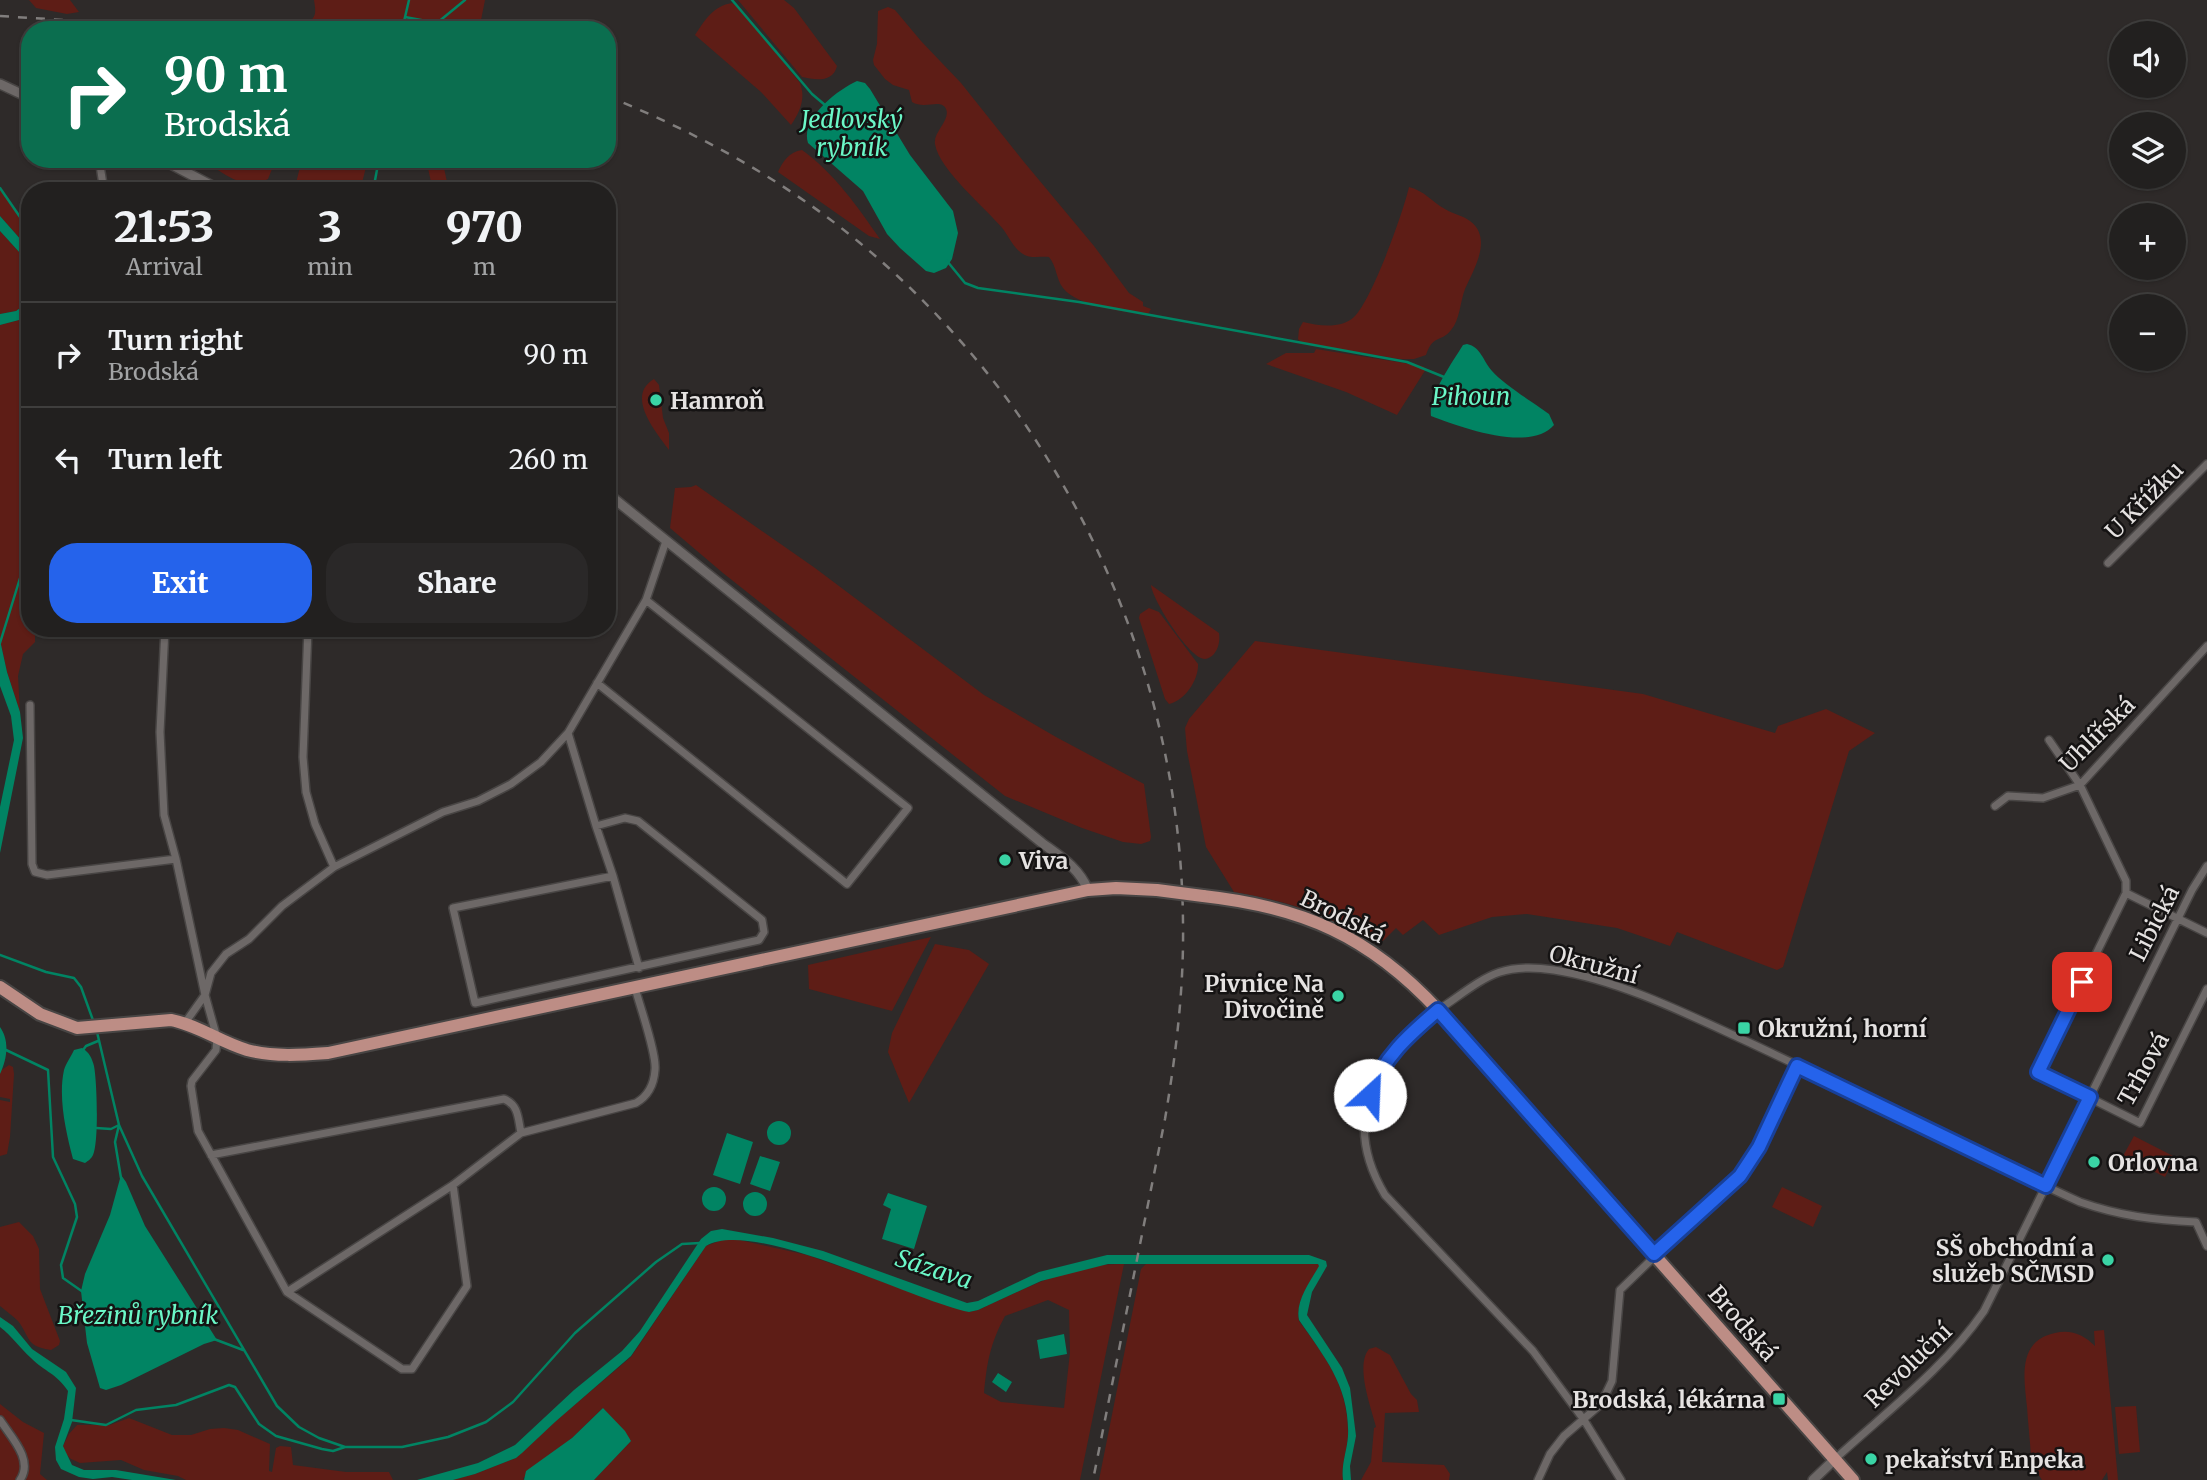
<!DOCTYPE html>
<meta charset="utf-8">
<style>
:root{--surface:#22201f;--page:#2a2828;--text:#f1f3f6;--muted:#a2a3a4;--line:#3f3e3d;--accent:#2563eb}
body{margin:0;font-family:Merriweather,serif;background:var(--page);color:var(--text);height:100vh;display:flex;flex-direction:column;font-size:26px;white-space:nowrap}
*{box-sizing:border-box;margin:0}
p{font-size:23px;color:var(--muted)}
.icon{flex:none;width:38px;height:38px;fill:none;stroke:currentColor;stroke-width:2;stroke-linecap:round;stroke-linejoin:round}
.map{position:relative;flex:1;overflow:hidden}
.details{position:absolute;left:21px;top:182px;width:595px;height:455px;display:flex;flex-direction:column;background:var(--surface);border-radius:28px;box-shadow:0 2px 5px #0004,0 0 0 2px var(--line)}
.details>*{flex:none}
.top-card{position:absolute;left:21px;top:21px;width:595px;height:147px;border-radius:28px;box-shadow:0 2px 5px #0004,0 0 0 2px var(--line);background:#0b6e4f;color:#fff;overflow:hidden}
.tools{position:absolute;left:2109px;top:21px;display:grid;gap:14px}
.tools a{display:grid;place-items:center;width:77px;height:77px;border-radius:50%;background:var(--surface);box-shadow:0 2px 5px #0004,0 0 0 2px var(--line);font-size:35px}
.pin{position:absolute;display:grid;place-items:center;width:60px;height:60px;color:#fff;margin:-30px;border-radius:14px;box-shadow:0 4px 10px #0006}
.me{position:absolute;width:77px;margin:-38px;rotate:25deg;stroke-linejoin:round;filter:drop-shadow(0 0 5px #0008)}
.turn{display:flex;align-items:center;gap:24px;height:147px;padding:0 28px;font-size:32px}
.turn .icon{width:91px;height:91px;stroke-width:2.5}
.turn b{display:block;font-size:49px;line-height:60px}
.eta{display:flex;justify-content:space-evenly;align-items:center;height:119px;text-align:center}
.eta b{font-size:42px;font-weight:800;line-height:49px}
.button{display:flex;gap:14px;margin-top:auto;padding:14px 28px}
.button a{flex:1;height:80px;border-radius:28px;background:var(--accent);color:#fff;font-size:28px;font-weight:800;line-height:80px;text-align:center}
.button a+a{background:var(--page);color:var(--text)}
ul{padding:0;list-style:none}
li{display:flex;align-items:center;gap:21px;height:105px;padding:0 28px;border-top:2px solid var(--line)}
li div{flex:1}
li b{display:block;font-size:26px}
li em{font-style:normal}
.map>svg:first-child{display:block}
.green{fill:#5e1d16;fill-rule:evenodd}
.water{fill:#018463}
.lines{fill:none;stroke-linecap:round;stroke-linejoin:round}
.stream{stroke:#018463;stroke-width:2.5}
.minor-casing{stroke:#484544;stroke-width:10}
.tertiary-casing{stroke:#484544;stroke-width:12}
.primary-casing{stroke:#484544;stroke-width:16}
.minor{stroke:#6d6867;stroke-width:7}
.tertiary{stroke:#6d6867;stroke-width:9}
.primary{stroke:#bd8d85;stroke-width:12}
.rail{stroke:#817e7d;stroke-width:2.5;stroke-dasharray:9 9;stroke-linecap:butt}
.primary-bridge-casing{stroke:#484544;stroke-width:16;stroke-linecap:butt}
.primary-bridge{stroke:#bd8d85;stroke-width:12}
.route-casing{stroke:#184099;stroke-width:18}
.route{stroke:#2563eb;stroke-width:12}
.poi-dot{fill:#3ad4a5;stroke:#151313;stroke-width:2.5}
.labels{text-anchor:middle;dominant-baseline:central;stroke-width:5;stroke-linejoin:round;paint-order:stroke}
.poi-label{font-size:23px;font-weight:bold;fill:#e5e2e1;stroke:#151313;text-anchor:start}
.street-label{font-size:23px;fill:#e5e2e1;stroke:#151313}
.water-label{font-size:24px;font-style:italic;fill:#6bf7c7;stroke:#151313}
</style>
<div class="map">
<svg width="2207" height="1480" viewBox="0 0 2207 1480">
<rect width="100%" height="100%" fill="#2e2a29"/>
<path class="green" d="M 29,0 L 70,0 L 79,12 L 67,14 L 36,8 Z
M 314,0 L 485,0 L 479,30 L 321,30 L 304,24 C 317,19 316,13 314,0 Z
M 738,0 L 784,0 L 794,8 L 837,66 C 833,83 815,80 802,77 Z
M 732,3 L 740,8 L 800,83 C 806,98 800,112 791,125 L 761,92 L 695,35 C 705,20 713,6 732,3 Z
M 888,7 L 895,10 L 921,41 L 961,83 L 1024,162 L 1094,246 L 1129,293 L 1143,302 L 1143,306 L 1151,309 L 1148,314 C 1125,312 1078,307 1063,288 C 1056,279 1057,267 1049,257 C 1041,256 1030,259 1023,254 C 1014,249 1009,237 1003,229 C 986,208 939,170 935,144 C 933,132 951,120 946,109 C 941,98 925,110 912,102 L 909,90 L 893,85 L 885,79 L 874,65 L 873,60 L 877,44 L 878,11 Z
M 802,150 C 835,174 857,206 880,239 L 869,236 L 778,172 C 783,161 789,152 802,150 Z
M 201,159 L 276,159 L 268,179 C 244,193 221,171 201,159 Z
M 302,159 L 368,159 L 360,191 L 294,191 Z
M 426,159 L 442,159 L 449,191 L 433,191 Z
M 1409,187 C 1425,191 1432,202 1445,209 C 1453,214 1462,215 1470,221 C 1493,238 1474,269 1465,289 C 1460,302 1460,320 1451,330 C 1441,343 1433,334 1426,355 L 1414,359 L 1399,359 L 1302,343 L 1298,339 L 1299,329 L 1303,322 C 1319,326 1341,329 1354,317 C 1372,300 1403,213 1409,187 Z
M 0,189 L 20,217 L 30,224 L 30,250 L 0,216 Z
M 0,231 L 30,264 L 30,301 L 16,311 L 0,314 Z
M 30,314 L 30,536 L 19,560 L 30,590 L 30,628 L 35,628 L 35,642 L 23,654 L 18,676 L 20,712 L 7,672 L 0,640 L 0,325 L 19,320 Z
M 1316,349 L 1423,366 L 1426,369 L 1397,415 L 1346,392 L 1266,364 L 1286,353 L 1314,353 Z
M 654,379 L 659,385 L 663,418 L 669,433 L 669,450 C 656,432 625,396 654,379 Z
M 696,485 L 815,568 L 984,695 L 1056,737 L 1144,784 L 1151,837 L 1150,841 L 1141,844 L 1123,842 L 1082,828 L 1005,796 L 723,573 L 670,528 L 675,488 L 691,487 Z
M 1151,585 L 1219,633 C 1220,640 1219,648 1214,654 C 1212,656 1208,659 1205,659 C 1189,659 1152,599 1151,585 Z
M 1149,608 L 1159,612 L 1198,664 C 1199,679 1185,701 1169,704 L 1165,699 L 1139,618 L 1140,614 Z
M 1255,641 L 1643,694 L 1775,733 L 1778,726 L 1826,709 L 1875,733 L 1849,751 L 1783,967 L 1777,970 L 1677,932 L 1670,946 L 1617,928 L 1527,914 L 1492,917 L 1439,935 L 1423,920 L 1403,935 L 1396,928 L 1384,940 L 1377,944 C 1326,914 1292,902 1234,892 L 1206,847 L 1187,751 L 1185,728 L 1189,719 Z
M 931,937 L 892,1011 L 809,989 L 808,965 Z
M 935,944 L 969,950 L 989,964 L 909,1103 L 888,1052 L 892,1033 Z
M 9,1065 L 13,1067 L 14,1074 L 10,1137 L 7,1154 L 0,1156 L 0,1100 L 10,1102 L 10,1099 L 0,1097 L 0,1071 Z
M 2134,1136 L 2175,1157 L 2165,1177 L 2123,1156 Z
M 1782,1187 L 1822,1206 L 1813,1227 L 1772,1207 Z
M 19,1222 L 33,1236 L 39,1249 L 40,1289 L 60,1341 L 59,1345 L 51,1350 C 25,1346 31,1338 18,1321 C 13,1316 6,1311 0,1306 L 0,1227 Z
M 735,1239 L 807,1255 L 969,1312 L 978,1310 C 1024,1289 1072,1263 1124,1264 L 1080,1480 L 594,1480 L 631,1441 L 603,1408 L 572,1438 L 523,1478 L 524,1480 L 452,1480 L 475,1474 L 516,1458 L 558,1419 L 631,1357 L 706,1246 L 722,1240 ZM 1048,1300 L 1069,1310 L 1070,1352 L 1064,1408 L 1001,1402 L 984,1393 C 987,1362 990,1344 1005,1316 Z
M 1146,1264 L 1318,1264 L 1320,1266 C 1310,1282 1295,1301 1299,1321 C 1326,1358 1349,1387 1348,1436 C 1347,1451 1341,1465 1343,1480 L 1099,1480 L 1141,1269 Z
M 2104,1330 L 2118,1480 L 2108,1480 L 2107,1472 L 2102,1480 L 2042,1480 L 2035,1469 L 2031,1457 C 2030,1440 2028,1423 2027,1407 C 2024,1378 2017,1341 2055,1333 C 2071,1329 2084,1335 2095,1346 L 2094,1331 Z
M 1376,1347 L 1390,1355 L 1411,1394 L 1417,1400 L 1419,1412 L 1385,1413 L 1382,1462 L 1444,1465 L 1450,1474 L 1449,1480 L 1361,1480 L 1371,1462 L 1374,1428 L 1376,1427 C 1371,1407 1355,1366 1369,1349 Z
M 0,1404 L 23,1422 L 44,1433 L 40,1474 L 47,1480 L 0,1480 Z
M 2136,1406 L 2140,1452 L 2119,1454 L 2115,1407 Z
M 129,1418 L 172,1435 L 191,1435 L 210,1429 L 224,1428 L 238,1430 L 270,1444 L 269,1471 L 272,1472 L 276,1448 L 280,1446 L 291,1447 L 293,1465 L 346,1472 L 389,1472 L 393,1480 L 186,1480 L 178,1476 L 144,1470 L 121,1460 L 80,1463 L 71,1459 L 66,1454 L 63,1446 L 69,1434 L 77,1425 L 110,1425 Z"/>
<path class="water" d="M 857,81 L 865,83 L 870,89 L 910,155 L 953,211 L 958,233 L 952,259 L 946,268 L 934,273 L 926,271 L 900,248 L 887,234 L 863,191 L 808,143 C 800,119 837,90 857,81 Z
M 0,216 L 30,250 L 30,264 L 0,231 Z
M 30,301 L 30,314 L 19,320 L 0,325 L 0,314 L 16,311 Z
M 1467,344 C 1481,347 1483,361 1492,371 C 1503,384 1534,403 1549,414 L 1554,425 C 1530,453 1460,427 1431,416 C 1428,396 1452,363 1463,345 Z
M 0,640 L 7,672 L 20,712 L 23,738 L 0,853 L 0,807 L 14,740 L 11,716 L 0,686 Z
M 0,1027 C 10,1041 7,1059 0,1074 Z
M 82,1048 C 89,1052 92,1058 94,1066 C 97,1081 99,1142 93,1155 C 92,1158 88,1161 85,1163 L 73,1159 C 66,1132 58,1098 64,1070 C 66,1063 71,1057 74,1050 Z
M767 1133a12 12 0 1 1 24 0a12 12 0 1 1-24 0Z
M 727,1133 L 753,1142 L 740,1184 L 713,1175 Z
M 760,1156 L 780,1162 L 770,1191 L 750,1184 Z
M 121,1175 L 126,1182 L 145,1226 L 217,1340 L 204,1344 L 121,1385 L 106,1390 L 100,1388 L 87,1343 L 81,1291 L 85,1274 L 110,1215 Z
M702 1199a12 12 0 1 1 24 0a12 12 0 1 1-24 0Z
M743 1204a12 12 0 1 1 24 0a12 12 0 1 1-24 0Z
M 888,1193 L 927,1206 L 914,1249 L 882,1239 L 891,1209 L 883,1205 Z
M 722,1229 L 773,1238 L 823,1251 L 967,1303 L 978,1301 L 1039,1272 L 1107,1255 L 1309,1255 L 1326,1261 L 1327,1266 L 1312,1292 L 1307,1315 L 1342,1368 L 1350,1388 L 1356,1436 L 1350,1466 L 1351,1480 L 1343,1480 C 1341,1464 1347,1451 1348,1436 C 1350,1387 1325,1358 1299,1320 C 1295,1301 1310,1282 1319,1266 L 1318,1264 L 1108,1264 L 1041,1281 L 978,1310 L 969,1312 C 913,1301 753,1217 706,1246 L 631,1356 L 555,1422 L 522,1453 L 516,1458 L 475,1474 L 453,1480 L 417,1480 L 478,1463 L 515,1445 L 574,1390 L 622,1351 L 640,1331 L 701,1239 L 711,1231 Z
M 0,1317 L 13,1326 L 32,1349 L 66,1372 L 76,1388 L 72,1422 L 63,1446 L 72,1465 L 84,1470 L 116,1470 L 176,1480 L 132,1480 L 112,1477 L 93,1479 L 79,1477 L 61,1469 L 56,1460 L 55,1447 L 64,1419 L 68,1391 C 56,1373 45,1372 31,1358 C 20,1348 12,1336 0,1327 Z
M 1064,1334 L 1067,1354 L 1040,1359 L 1037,1340 Z
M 998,1373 L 1012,1382 L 1006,1392 L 992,1382 Z
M 603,1408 L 625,1431 L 631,1441 L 594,1480 L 524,1480 L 526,1471 L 572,1438 Z"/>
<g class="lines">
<path class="stream" d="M 732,0 L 812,94 L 825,105
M 405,17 L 437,23 L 465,0
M 402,30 L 409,0
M 0,188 L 20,217 L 30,224
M 373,191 L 379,159
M 947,261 L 965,283 L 978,288 L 1079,302 L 1407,362 L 1444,377
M 0,643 L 21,575 L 30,557
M 0,955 L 46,972 L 74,978 L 81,987 L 94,1023
M 97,1032 L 119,1125 L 142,1176 L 277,1406 L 299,1427 L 319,1438 L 345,1447 L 402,1447 L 448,1437 L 486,1422 L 513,1402 L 575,1333 L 656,1262 L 682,1244 L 700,1243
M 6,1050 L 48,1070 L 53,1157 L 75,1204 L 77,1217 L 61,1265 L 63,1278 L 83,1292
M 83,1050 L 86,1046 L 98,1041
M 96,1128 L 111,1129 L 119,1125 L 115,1142 L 121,1178
M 214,1339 L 243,1350
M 71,1420 L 106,1425 L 136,1410 L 176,1405 L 229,1385 L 235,1387 L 259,1424 L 276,1436 L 322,1449 L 333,1451 L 345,1447"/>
<g class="minor-casing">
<path id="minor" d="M 99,159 L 104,191
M 2108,563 L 2207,464
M 165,628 L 160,732 L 164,815 L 176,859 L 205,995 L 217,1038 L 216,1050 L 192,1081 L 191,1086 L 198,1131 L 287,1292 L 402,1369 L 412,1369 L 467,1286 L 453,1185
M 308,628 L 303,757 L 306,792 L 315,824 L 334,867
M 597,683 L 847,884 L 908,808 L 646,600
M 30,705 L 32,864 L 35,872 L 47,875 L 176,859
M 568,733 L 596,826 L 613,876 L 639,968
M 2049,740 L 2080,785 L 2126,881 L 2126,893
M 1995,806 L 2008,796 L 2043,798 L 2080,785 L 2207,646
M 596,826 L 625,818 L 638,821 L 762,920 L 764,932 L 759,940 L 475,1003 L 453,908 L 613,876
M 2207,933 L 2126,893 L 2038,1072 L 2140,1123 L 2207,989
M 185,1023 L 205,995 L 211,973 L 226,954 L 249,939 L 282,906 L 334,867 L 443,812 L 478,801 L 511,784 L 541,762 L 568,733 L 646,600 L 666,541
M 211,1155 L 504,1099 C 519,1105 518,1119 521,1133
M 287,1292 L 453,1185 L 521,1133 L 636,1103 C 648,1096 654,1084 655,1070 C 657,1055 640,1006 635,988
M 0,1420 C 11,1437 34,1460 20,1480
M 1835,1459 C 1886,1412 1944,1369 1984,1311 L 2192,890 L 2207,866
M 1538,1480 L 1550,1454 L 1564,1436 L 1601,1404 L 1612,1381 L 1620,1290 L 1650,1261 L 1654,1254 L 1740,1176 L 1759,1147 L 1797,1066
M 1621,1480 L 1584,1420 L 1533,1351 L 1385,1195 C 1337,1115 1379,1051 1447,1004 C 1487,976 1502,962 1554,970 C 1619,980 1687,1014 1746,1041 C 1858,1093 1968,1151 2080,1202 C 2120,1216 2154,1220 2196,1222 L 2207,1246"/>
</g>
<g class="tertiary-casing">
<path id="tertiary" d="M 0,84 L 30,98
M 161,159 L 222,191
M 607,493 L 1042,843 C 1061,857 1079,868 1088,890
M 1813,1480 L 1835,1459"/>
</g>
<g class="primary-casing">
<path id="primary" d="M 1203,896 C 1303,907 1369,936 1438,1010 L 1853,1480
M 0,987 L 40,1014 L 77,1028 L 171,1020 C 198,1025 220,1042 247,1050 C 274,1057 301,1055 328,1053 L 1088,890 L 1116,888 L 1157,890"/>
</g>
<use href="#minor" class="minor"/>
<use href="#tertiary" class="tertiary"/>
<use href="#primary" class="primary"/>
<path class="rail" d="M 0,16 L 219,30
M 607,96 C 698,133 784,180 860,243 C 1060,409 1181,661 1183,923 C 1184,989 1176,1054 1165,1119 L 1093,1480"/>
<g class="primary-bridge-casing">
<path id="primary-bridge" d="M 1157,890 L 1203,896"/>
</g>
<use href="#primary-bridge" class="primary-bridge"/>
</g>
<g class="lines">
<g class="route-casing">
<path id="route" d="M 1370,1095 C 1382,1058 1410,1034 1438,1010 L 1654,1254 L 1740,1176 L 1759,1147 L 1797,1066 L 2046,1186 L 2090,1097 L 2038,1072 L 2082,982"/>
</g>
<use href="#route" class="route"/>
</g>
<g class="poi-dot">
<circle cx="656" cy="400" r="7"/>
<circle cx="1005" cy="860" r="7"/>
<circle cx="1338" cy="996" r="7"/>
<rect x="1737" y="1021" width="14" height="14" rx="3.5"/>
<circle cx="2094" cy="1162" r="7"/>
<circle cx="2108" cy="1260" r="7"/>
<rect x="1772" y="1392" width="14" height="14" rx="3.5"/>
<circle cx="1871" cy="1459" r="7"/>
</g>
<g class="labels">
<g class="poi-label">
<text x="670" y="400">Hamroň</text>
<text x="1019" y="860">Viva</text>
<text x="1324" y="983" text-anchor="end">Pivnice Na<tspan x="1324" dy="26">Divočině</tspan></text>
<text x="1758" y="1028">Okružní, horní</text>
<text x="2108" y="1162">Orlovna</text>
<text x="2094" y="1247" text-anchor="end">SŠ obchodní a<tspan x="2094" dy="26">služeb SČMSD</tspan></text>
<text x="1765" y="1399" text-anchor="end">Brodská, lékárna</text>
<text x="1885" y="1459">pekařství Enpeka</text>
</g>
<g class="street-label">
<text transform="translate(2144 500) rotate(-45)">U Křížku</text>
<text transform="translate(2097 734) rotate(-45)">Uhlířská</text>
<text transform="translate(1343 916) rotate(26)">Brodská</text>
<text transform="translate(2154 923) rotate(-63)">Libická</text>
<text transform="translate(1594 964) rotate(15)">Okružní</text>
<text transform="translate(2143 1069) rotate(-61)">Trhová</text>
<text transform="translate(1743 1323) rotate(49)">Brodská</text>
<text transform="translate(1908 1365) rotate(-44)">Revoluční</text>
</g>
<g class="water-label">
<text x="852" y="119">Jedlovský<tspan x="852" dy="28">rybník</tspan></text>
<text x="1471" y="396">Pihoun</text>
<text transform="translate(934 1269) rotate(18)">Sázava</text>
<text x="138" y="1315">Březinů rybník</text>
</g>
</g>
</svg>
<div class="tools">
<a><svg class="icon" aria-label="sound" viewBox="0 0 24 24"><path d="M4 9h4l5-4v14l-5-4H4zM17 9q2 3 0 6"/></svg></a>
<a><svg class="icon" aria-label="layers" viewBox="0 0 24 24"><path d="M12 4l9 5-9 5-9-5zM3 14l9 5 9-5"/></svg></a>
<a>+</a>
<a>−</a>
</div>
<div class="pin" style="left:2082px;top:982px;background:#d93025"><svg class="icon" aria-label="arrive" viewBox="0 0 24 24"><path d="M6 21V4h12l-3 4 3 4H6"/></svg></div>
<svg class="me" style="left:1370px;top:1095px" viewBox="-20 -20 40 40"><circle r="19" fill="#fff"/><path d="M0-13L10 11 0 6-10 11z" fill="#2563eb"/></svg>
<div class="top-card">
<div class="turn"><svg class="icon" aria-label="right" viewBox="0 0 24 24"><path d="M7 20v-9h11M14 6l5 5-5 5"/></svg><div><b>90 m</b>Brodská</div></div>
</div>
<section class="details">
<div class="eta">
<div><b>21:53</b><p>Arrival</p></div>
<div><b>3</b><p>min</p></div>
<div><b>970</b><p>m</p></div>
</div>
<ul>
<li><svg class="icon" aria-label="right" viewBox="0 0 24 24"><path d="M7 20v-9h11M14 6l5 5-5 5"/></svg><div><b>Turn right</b><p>Brodská</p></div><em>90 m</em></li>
<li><svg class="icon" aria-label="left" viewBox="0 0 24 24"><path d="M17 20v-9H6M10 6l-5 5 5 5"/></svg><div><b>Turn left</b></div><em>260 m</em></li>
</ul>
<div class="button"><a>Exit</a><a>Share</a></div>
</section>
</div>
